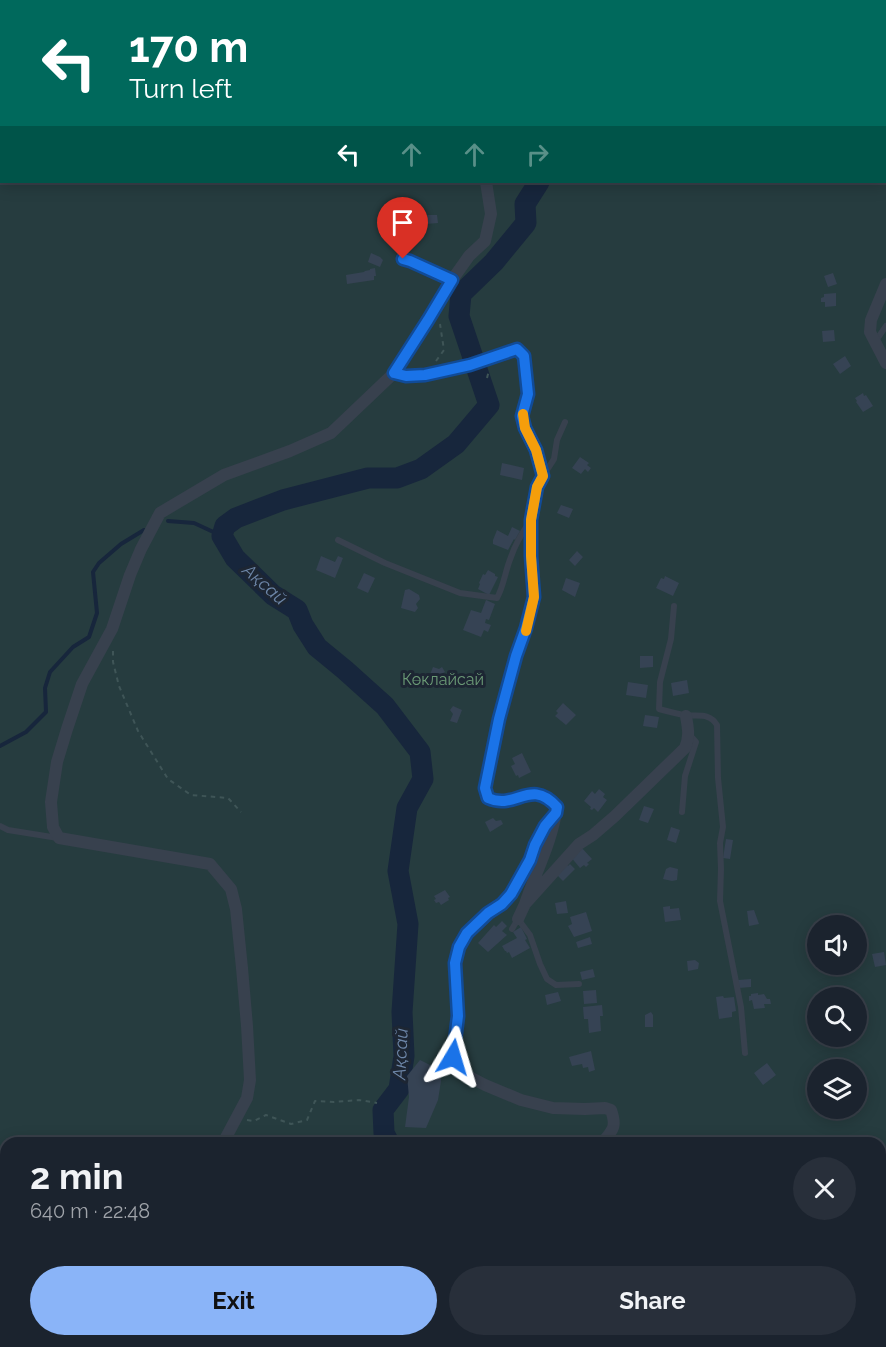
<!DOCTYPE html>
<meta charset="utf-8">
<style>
:root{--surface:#1b232e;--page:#282f3a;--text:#f1f3f6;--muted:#a0a4aa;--line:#39404a;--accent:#8ab4f8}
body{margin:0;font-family:Raleway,sans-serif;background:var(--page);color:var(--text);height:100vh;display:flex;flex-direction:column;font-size:22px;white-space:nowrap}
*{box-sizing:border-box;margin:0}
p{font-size:20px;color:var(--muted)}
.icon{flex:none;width:33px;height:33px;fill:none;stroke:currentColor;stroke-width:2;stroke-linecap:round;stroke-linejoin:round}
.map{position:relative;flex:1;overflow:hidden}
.sheet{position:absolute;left:0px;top:1137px;width:886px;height:210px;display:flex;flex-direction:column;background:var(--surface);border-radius:18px 18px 0 0;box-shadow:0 3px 15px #0003,0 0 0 2px var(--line)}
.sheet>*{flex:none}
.guide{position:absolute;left:0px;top:0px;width:886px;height:183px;box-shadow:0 3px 15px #0003,0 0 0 2px var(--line);background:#00695c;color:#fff;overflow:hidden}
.tools{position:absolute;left:807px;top:915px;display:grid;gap:12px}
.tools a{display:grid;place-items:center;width:60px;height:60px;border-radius:50%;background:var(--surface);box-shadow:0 3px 15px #0003,0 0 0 2px var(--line);font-size:30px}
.pin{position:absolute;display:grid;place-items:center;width:51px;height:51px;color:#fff;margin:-62px -26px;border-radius:50% 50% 50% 0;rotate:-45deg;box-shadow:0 0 6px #0007}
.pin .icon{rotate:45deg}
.me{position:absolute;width:66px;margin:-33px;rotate:7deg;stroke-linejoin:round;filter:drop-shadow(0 0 4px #0008)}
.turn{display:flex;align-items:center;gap:21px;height:126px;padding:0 30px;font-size:27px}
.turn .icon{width:78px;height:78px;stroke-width:2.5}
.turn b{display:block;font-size:42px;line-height:51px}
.lanes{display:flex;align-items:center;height:57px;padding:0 30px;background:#0003;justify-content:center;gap:30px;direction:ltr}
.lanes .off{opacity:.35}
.round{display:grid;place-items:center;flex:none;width:63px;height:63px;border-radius:32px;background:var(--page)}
.summary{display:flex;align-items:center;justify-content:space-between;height:102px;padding:0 30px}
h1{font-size:36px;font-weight:700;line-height:45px}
.action{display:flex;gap:12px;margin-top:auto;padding:12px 30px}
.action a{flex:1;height:69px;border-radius:36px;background:var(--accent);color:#111;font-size:24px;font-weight:700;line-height:69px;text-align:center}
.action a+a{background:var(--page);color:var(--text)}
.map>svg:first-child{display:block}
.green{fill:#263c3f;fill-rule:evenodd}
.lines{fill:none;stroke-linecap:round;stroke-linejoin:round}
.stream{stroke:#17263c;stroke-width:4}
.river{stroke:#17263c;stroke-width:21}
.building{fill:#364354}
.path{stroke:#3f5557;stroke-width:2;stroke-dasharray:4.5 4.5;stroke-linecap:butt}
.service{stroke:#38414e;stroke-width:6}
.minor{stroke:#38414e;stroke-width:12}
.route-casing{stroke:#114b97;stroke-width:15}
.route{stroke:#1a73e8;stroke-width:10}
.slow{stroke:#f59e0b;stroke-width:10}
.labels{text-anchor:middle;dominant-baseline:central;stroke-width:6;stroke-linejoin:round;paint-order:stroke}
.park-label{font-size:16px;fill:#6b9a76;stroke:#1d2633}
.water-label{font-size:18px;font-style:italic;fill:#6d86a8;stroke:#1d2633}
</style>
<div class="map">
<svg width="886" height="1347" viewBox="0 0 886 1347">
<rect width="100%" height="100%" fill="#242f3e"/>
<path class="green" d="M 0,0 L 886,0 L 886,1347 L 0,1347 ZM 2,2 L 885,2 L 885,182 L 2,182 ZM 818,926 L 856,926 L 856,964 L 818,964 ZM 818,998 L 856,998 L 856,1036 L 818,1036 ZM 818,1070 L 856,1070 L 856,1108 L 818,1108 ZM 6,1143 L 880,1143 L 880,1341 L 6,1341 Z"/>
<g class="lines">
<path class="stream" d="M 168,521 L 194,523 L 222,536
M 0,746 L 26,732 L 46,712 L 45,688 L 50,672 L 73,647 L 89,637 L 97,613 L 93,572 L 99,563 L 121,544 L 144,530"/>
<path class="river" d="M 599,0 L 599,2
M 389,1143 L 384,1133 L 383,1110 L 399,1089 L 404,1056 L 402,1012 L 408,924 L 398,871 L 407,808 L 423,779 L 420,752 L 385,706 L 345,670 L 317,647 L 303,625 L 297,610 L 273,595 L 235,558 L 222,536 L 225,526 L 236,518 L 283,500 L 368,478 L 397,478 L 421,469 L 456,444 L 489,405 L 459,316 L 461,294 L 494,262 L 526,223 L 525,204 L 539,182
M 397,1347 L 397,1341"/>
</g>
<path class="building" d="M 426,215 L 437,215 L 438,223 L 426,224 Z
M 419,216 L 423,227 L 401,235 L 397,223 L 400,222 L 399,219 L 404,217 L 405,221 Z
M 371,253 L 380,257 L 383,260 L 380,267 L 368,262 Z
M 375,268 L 376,276 L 374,276 L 374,280 L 347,284 L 346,275 L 364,272 L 365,271 L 370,270 L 370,269 Z
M 833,273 L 837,284 L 828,287 L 824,276 Z
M 836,293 L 836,306 L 825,307 L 825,302 L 821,302 L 821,298 L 824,297 L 824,294 Z
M 834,330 L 835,341 L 823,342 L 822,331 Z
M 845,356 L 851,366 L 840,374 L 833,364 Z
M 863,393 L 864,396 L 866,395 L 873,406 L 863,412 L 856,402 L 857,401 L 855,398 Z
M 580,457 L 589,463 L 587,465 L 591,468 L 588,472 L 585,469 L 581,474 L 572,468 Z
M 502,463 L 524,468 L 522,480 L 500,475 Z
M 561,505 L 573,509 L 569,518 L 557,513 Z
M 512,527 L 520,531 L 515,540 L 514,539 L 508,550 L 493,544 L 493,540 L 497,530 L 508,536 Z
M 577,551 L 583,557 L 575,566 L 569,560 Z
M 321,556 L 335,562 L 338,556 L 343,558 L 335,578 L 316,570 Z
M 488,570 L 495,574 L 495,576 L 498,577 L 489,595 L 478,589 L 480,584 L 479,583 L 483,574 L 485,575 Z
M 364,573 L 375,578 L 368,593 L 357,588 Z
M 665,576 L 679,583 L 673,596 L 656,588 L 661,578 L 664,579 Z
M 566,578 L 580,583 L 575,597 L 562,590 Z
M 409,589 L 419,595 L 420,599 L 416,604 L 418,608 L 415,612 L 401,608 L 405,590 Z
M 486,600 L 495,604 L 489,620 L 486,619 L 485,623 L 491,625 L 488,632 L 484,630 L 481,637 L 463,630 L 471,610 L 481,613 Z
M 640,656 L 653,656 L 653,667 L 640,668 Z
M 433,667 L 439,669 L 442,667 L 445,672 L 443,673 L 444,675 L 441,682 L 429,677 Z
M 687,680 L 689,693 L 673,696 L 671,683 Z
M 628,682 L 648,685 L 646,698 L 626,695 Z
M 563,703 L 576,715 L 566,725 L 555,716 L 558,713 L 556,711 Z
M 453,706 L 462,710 L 457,723 L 450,721 L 453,714 L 450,710 Z
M 645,715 L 659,717 L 657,728 L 643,726 Z
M 522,753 L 531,772 L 519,778 L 518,775 L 516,776 L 511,766 L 515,764 L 512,758 Z
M 599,789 L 605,794 L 603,797 L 607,800 L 598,812 L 594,808 L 592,810 L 590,809 L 591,807 L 584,801 L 592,791 L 595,794 Z
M 644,806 L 654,809 L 648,823 L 639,820 Z
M 493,818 L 496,821 L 501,820 L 503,824 L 490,832 L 485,822 Z
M 671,827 L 680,830 L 676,843 L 667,840 Z
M 726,839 L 733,840 L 730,859 L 723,858 Z
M 581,847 L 592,859 L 587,863 L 589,864 L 586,867 L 584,865 L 580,868 L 570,856 Z
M 566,864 L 568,866 L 570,864 L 575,869 L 563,881 L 556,874 Z
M 670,867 L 678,869 L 677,880 L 672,881 L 663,879 L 666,869 Z
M 445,890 L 450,897 L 448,898 L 449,900 L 441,905 L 439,902 L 436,903 L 434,900 L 436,899 L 434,896 Z
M 566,901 L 568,913 L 557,914 L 555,903 Z
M 670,906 L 670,909 L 679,908 L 681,920 L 665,922 L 663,907 Z
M 754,910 L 759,924 L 749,926 L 747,911 Z
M 586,912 L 592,931 L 574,937 L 568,926 L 572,924 L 570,917 Z
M 502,921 L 507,926 L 502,931 L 507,935 L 488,952 L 478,943 L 494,925 L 496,927 Z
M 521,927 L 527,939 L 525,940 L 530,948 L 512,958 L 509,952 L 507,953 L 506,951 L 505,951 L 502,946 L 517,938 L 513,932 Z
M 590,937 L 592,944 L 578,948 L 576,942 Z
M 884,952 L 886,965 L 875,967 L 872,954 Z
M 695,960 L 699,963 L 698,969 L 688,971 L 687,961 Z
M 593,969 L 595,977 L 582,980 L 580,972 Z
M 751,979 L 751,987 L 739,988 L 738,980 Z
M 596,990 L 597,1003 L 584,1004 L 583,991 Z
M 558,992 L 561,1001 L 547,1005 L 545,995 Z
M 758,993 L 758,995 L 764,994 L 767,999 L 770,999 L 771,1004 L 764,1004 L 765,1008 L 754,1009 L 752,1000 L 749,1001 L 749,996 L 751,996 L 751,994 Z
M 723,996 L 724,998 L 734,997 L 736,1011 L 732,1012 L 732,1017 L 719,1019 L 716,997 Z
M 602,1005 L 603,1016 L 600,1016 L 601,1031 L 589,1033 L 588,1019 L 584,1019 L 583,1007 Z
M 651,1012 L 653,1015 L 653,1027 L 645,1027 L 645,1015 Z
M 591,1051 L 595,1070 L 589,1072 L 588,1067 L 583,1068 L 582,1064 L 572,1066 L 569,1057 Z
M 420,1060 L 440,1070 L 441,1081 L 438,1100 L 426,1128 L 405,1127 L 409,1097 L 407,1076 Z
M 767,1063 L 776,1075 L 763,1085 L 754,1073 Z"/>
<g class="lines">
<path class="path" d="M 436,361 L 444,350 L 440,324
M 487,378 L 489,370
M 113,651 L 113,662 L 119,686 L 138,731 L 168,779 L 191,795 L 228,798 L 241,812
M 247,1120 L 254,1121 L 266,1115 L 291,1124 L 307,1120 L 315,1101 L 334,1102 L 359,1100 L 377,1103"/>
<path class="service" d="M 403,259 L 410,261 L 452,280
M 875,342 L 886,326
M 543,476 L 554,459 L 557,440 L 565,422
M 338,540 L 385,563 L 460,593 L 497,598 C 504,586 505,571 511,557 C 515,545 522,533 529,523
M 674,606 L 671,639 L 660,682 L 659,709 C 667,711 676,714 685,715 C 698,717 709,712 717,725 L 718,778 L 723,827 L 720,843 L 721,869 L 720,901 L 741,1007 L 745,1053
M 682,812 L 685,776 L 696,742 L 689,734
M 0,826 L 8,830 L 58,838
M 512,929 L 518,919 L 530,935 L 540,964 L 547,979 L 556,985 L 579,984
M 572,1341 L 574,1347"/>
<path class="minor" d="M 437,2 L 437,0
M 842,2 L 843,0
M 885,93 L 886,91
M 885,143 L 886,150
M 886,284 L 871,320 L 870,332 L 886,363
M 394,373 L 406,376 L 425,375 L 470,365 L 517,349 L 524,356 L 528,394 L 522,416 L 525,428 L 536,450 L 543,476 L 537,487 L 531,520 L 531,556 L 534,597 L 527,628 L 516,656 L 499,719 L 485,788 L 488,798 C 515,811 530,777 557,807 C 552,842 536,871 525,904
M 556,814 L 545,826 L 535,845 L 530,860 L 511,894 L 502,904 L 488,913 L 467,933 L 459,947 L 455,963 L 458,1016 L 453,1057 L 460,1072 L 485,1085 L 521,1100 L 553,1108 L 585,1109 L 605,1108 L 611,1110 C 617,1127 613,1130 602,1143
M 518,919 L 525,904 L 579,844 L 593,835 L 615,816 L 685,748 C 690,735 688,729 686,716
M 223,1143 L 247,1098 L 250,1080 L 247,1026 L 242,968 L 236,909 L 231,889 L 210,864 L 59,838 L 53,827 L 51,802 L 57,762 L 67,729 L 82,684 L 112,629 L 130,575 L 141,549 L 160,513 L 224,475 L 290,451 L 331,433 L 394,373 L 428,320 L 452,280 L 469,256 L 485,241 L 491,214 L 486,182
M 171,1341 L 173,1347"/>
</g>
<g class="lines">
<g class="route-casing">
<path id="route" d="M 403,259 L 410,261 L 452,280 L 428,320 L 394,373 L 406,376 L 425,375 L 470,365 L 517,349 L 524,356 L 528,394 L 522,416 L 525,428 L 536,450 L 543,476 L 537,487 L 531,520 L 531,556 L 534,597 L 526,628 L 516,656 L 499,719 L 485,788 L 488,798 C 516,811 530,777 557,807 L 556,813 L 545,826 L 535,845 L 530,860 L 511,894 L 502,904 L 488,913 L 467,933 L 459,947 L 455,963 L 458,1016 L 453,1057"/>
</g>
<use href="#route" class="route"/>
<path class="slow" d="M 523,414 L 525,428 L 536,450 L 543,476 L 537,487 L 531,520 L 531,556 L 534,597 L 526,631"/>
</g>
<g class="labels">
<g class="park-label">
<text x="443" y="679">Көклайсай</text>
</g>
<g class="water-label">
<text transform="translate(265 584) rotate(41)">Ақсай</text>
<text transform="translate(400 1054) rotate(-87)">Ақсай</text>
</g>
</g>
</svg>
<div class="tools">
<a><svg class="icon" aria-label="sound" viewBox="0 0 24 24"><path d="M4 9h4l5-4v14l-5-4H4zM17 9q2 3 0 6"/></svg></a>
<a><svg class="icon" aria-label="search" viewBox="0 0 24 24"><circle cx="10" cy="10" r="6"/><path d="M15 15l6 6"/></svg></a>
<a><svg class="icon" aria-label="layers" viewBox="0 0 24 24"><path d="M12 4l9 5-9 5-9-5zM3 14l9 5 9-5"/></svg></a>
</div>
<div class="pin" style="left:403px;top:259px;background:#d93025"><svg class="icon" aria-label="arrive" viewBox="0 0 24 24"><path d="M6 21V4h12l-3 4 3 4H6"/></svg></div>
<svg class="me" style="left:453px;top:1057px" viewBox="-20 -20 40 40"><path d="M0-17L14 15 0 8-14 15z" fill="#1a73e8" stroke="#fff" stroke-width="4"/></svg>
<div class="guide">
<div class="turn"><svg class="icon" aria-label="left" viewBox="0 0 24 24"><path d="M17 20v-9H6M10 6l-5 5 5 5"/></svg><div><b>170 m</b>Turn left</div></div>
<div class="lanes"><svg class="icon" aria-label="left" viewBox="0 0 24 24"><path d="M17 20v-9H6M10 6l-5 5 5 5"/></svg><svg class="icon off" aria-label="ahead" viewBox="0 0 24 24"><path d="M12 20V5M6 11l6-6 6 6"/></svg><svg class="icon off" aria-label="ahead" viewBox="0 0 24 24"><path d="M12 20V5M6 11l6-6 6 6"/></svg><svg class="icon off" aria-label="right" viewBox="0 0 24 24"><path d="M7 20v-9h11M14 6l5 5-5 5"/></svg></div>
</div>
<section class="sheet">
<div class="summary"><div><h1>2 min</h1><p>640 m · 22:48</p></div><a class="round"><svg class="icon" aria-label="close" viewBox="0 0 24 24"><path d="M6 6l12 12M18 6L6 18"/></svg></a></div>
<div class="action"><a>Exit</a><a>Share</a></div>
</section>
</div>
